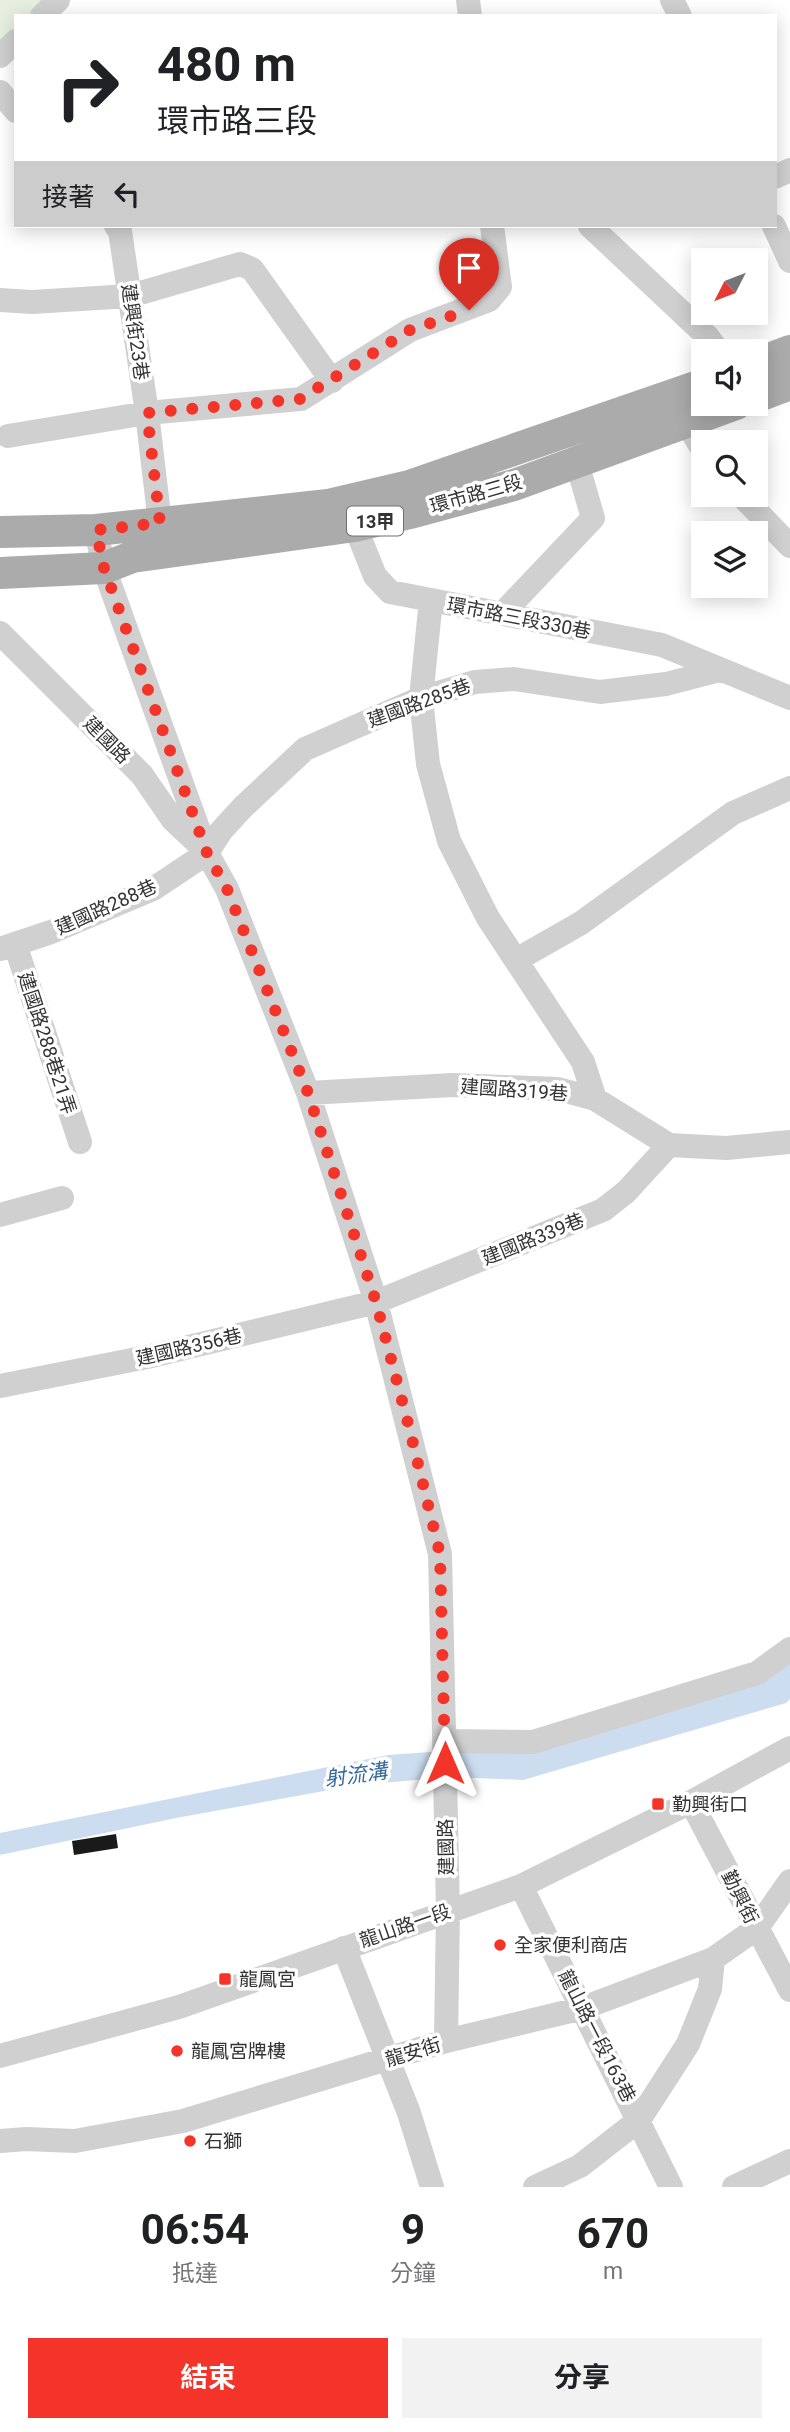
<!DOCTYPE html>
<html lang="zh-TW">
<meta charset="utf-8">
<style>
:root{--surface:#fff;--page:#f2f2f2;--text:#202124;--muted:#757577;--accent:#f53429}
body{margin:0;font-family:Roboto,"Noto Sans TC",sans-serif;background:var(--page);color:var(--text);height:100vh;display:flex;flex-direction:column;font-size:26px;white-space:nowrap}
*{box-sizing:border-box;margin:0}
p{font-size:23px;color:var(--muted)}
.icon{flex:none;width:38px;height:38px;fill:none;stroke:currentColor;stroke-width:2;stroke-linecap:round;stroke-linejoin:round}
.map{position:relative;height:2187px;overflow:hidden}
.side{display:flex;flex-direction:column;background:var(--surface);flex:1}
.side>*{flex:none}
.guide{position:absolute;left:14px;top:14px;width:763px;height:214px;border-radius:0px;box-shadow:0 4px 18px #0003;background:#fff;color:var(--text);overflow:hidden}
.needle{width:46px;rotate:228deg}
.controls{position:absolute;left:691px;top:248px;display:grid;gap:14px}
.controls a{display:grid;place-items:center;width:77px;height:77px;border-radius:0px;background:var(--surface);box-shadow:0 4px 18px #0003;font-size:35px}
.pin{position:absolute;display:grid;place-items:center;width:60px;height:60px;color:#fff;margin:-72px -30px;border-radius:50% 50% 50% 0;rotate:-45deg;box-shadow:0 0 7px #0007}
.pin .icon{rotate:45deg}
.me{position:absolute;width:77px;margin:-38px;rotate:0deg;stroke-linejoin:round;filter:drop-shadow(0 0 5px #0008)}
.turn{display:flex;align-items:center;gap:24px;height:147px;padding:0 28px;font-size:32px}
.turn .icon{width:91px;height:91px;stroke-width:2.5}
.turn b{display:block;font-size:49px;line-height:60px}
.then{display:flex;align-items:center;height:66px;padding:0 28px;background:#0003;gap:14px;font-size:26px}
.eta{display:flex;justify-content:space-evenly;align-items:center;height:119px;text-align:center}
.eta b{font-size:42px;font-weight:700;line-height:49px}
.primary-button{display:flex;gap:14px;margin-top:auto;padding:14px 28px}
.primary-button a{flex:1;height:80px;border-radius:0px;background:var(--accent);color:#fff;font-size:28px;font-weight:700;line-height:80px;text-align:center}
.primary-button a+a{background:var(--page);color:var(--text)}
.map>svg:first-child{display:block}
.green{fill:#e7f0e0}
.water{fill:#ccddf0}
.building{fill:#1a1a1a}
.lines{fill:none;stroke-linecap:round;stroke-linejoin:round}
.minor{stroke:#d0d0d0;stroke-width:24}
.major{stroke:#ababab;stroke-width:32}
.route{stroke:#f53429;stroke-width:12;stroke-dasharray:0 21.6}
.poi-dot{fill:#f53429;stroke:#fff;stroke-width:2.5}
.labels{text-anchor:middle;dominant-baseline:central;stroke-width:7;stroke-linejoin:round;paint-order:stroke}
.shield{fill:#fff;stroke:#707070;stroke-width:2}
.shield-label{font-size:18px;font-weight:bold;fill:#333}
.street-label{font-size:19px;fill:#333;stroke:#fff}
.poi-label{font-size:19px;fill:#333;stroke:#fff;text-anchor:start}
.water-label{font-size:21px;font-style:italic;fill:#37699e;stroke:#fff}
</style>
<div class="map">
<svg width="790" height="2187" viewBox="0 0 790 2187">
<rect width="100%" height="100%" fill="#fff"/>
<path class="green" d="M 0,0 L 42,0 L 33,16 L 16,16 L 16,32 L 0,46 Z"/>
<path class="water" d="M 790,1660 L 790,1699 L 786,1703 L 523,1780 L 452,1777 L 357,1785 L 176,1818 L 0,1855 L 0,1833 L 388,1755 L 559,1743 Z"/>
<path class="building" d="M 116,1834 L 118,1848 L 74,1855 L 72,1841 Z"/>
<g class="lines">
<path class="minor" d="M 468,0 L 470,16
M 672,0 L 680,16
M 42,16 L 58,0
M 0,56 L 16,41
M 0,92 L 16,111
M 775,177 L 790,170
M 116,226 L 120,231 L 147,413 L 160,523
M 590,226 L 707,336 L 719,352
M 774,226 L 790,261
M 0,300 L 32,302 L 130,296 L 240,264 L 252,269 L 332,381
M 686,423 L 704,451
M 8,436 L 147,413 L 301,399 L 410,330 L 489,300 L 500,287 L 492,226
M 741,495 L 790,546
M 355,526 L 375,576 L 390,592 L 662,645 L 790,698
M 96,530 L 104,568 L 207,853 L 227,889 L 308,1093 L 376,1302 L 440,1554 L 448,1910 L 446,2041
M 431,600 L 421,698 L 428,764 L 449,841 L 488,918 L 583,1062 L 595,1099
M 502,614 L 593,518 L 577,463
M 0,633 L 142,775 L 173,820 L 203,848
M 15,944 L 80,1142
M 0,949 L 51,932 L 153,889 L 207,853 L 221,831 L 243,807 L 305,749 L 421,698 L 475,682 L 514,679 L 600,692 L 666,684 L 720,670
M 518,959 L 581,923 L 733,813 L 790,788
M 308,1093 L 453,1085 L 558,1089 L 595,1099 L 669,1145 L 726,1148 L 790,1142
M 0,1215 L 62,1198
M 0,1386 L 147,1357 L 376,1302 L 603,1210 L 626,1192 L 669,1145
M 445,1741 L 533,1742 L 757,1673 L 790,1649
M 691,1802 L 790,1990
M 521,1886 L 671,2187
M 344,1948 L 409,2113 L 432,2187
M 0,2056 L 179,2007 L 521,1886 L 691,1802 L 790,1748
M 0,2141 L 26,2139 L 75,2141 L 183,2121 L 446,2041 L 583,2008 L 713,1959 L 757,1928 L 790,1881
M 535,2187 L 580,2166 L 639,2120 L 688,2044 L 710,1989 L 713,1959
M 734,2187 L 790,2161"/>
<path class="major" d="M 756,364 L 790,351
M 756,397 L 790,384
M 0,532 L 96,530 L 328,505 L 409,486 L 704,384
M 0,573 L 104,568 L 132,557 L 355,526 L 410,513 L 514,485 L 736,404"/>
</g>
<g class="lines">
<path class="route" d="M 445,1763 L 440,1554 L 409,1427 L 376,1302 L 308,1093 L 227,889 L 207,853 L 104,568 L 96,530 L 160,523 L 147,413 L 300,399 L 410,330 L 469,310"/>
</g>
<g class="poi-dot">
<rect x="651" y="1797" width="14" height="14" rx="3.5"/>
<circle cx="500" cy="1945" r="7"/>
<rect x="218" y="1972" width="14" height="14" rx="3.5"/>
<circle cx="177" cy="2051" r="7"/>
<circle cx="190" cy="2141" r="7"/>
</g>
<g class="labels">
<rect class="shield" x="347" y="506.5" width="56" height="29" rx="5"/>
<g class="shield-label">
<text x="375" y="521">13甲</text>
</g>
<g class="street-label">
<text transform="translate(135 332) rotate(82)">建興街23巷</text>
<text transform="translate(476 494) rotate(-16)">環市路三段</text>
<text transform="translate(519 618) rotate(11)">環市路三段330巷</text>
<text transform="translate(419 703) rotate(-20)">建國路285巷</text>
<text transform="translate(107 740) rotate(45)">建國路</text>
<text transform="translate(106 907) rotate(-24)">建國路288巷</text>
<text transform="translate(47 1043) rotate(72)">建國路288巷21弄</text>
<text transform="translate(514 1090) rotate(4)">建國路319巷</text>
<text transform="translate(533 1239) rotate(-22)">建國路339巷</text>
<text transform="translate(189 1347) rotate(-13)">建國路356巷</text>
<text transform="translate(446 1847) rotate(-91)">建國路</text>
<text transform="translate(740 1897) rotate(63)">勤興街</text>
<text transform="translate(405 1926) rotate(-19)">龍山路一段</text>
<text transform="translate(597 2036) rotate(63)">龍山路一段163巷</text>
<text transform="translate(413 2052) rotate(-17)">龍安街</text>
</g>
<g class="poi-label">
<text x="672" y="1804">勤興街口</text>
<text x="514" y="1945">全家便利商店</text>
<text x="239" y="1979">龍鳳宮</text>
<text x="191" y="2051">龍鳳宮牌樓</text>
<text x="204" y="2141">石獅</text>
</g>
<g class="water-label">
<text transform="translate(356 1775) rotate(-8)">射流溝</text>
</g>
</g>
</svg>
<div class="controls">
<a><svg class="needle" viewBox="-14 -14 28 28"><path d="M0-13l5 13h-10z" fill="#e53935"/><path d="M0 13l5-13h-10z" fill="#757577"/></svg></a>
<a><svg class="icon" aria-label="sound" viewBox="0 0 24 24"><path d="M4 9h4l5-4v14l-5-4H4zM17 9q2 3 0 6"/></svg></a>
<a><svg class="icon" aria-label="search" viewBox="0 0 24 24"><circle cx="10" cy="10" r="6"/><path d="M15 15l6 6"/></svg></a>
<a><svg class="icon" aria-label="layers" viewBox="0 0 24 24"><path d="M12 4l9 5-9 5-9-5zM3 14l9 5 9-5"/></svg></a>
</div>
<div class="pin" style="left:469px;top:310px;background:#d93025"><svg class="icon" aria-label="arrive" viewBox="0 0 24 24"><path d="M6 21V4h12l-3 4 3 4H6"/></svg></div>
<svg class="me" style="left:445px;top:1763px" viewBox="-20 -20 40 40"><path d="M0-17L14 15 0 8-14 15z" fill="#f53429" stroke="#fff" stroke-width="4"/></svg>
<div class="guide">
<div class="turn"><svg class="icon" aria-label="right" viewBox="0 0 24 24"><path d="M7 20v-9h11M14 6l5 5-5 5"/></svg><div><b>480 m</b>環市路三段</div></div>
<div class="then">接著<svg class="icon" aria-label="left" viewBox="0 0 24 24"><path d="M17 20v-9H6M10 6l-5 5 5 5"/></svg></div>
</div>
</div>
<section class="side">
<div class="eta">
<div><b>06:54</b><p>抵達</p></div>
<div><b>9</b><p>分鐘</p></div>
<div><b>670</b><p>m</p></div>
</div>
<div class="primary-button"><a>結束</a><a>分享</a></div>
</section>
